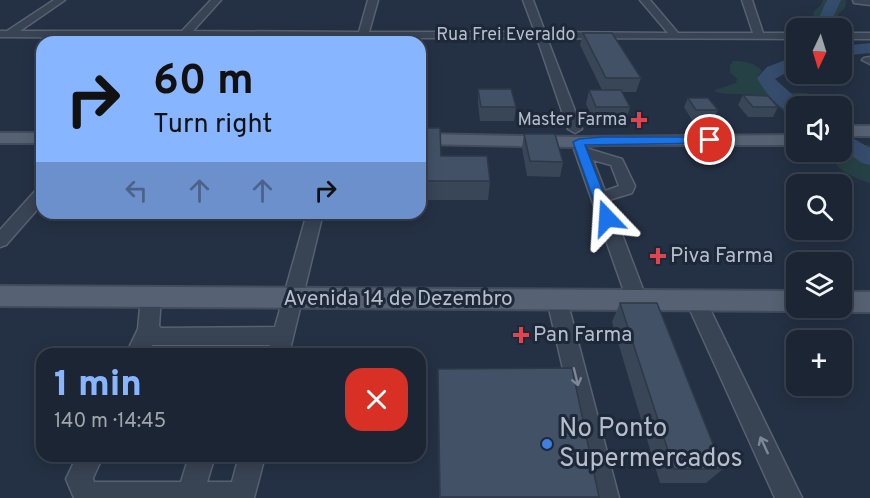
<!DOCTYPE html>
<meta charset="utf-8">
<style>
:root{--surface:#1b2533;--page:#28313f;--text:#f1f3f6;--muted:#a0a5ac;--line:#39424e;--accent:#88b5ff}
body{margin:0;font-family:Overpass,sans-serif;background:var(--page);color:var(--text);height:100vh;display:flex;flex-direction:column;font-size:22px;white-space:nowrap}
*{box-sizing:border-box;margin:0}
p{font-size:20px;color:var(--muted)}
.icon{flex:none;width:33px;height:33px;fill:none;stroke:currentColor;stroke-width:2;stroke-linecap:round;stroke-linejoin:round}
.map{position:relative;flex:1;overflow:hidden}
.sheet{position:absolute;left:36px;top:348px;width:390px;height:114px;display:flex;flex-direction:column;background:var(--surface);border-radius:18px;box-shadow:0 3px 15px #0003,0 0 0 2px var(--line)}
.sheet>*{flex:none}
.top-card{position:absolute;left:36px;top:36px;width:390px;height:183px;border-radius:18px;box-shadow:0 3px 15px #0003,0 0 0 2px var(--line);background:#88b5ff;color:#111;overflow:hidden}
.needle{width:39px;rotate:184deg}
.tools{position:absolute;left:786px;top:18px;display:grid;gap:12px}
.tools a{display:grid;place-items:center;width:66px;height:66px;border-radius:12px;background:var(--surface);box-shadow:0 3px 15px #0003,0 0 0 2px var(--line);font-size:30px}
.pin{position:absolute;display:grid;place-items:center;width:51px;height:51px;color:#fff;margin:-26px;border:3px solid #fff;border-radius:50%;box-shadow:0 2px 6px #0007}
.me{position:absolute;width:66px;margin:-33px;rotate:340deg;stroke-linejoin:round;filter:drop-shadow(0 0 4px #0008)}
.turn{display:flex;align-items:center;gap:21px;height:126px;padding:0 18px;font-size:27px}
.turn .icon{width:78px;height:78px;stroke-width:2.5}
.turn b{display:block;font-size:42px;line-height:51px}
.lanes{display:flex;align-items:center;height:57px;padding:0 18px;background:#0003;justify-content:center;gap:30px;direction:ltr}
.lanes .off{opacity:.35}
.round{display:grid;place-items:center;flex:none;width:63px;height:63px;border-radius:18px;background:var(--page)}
.head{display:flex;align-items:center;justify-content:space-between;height:102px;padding:0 18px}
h1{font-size:36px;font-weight:800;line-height:45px;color:var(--accent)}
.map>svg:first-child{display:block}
.green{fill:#264145}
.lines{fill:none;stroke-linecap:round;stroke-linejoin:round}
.river{fill:#364c6c;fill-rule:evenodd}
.minor-casing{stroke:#576170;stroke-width:3}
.major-casing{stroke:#424c5c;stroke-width:4}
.minor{fill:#384353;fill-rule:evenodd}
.major{fill:#566273;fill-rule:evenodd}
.wall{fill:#394658}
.building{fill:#425166;stroke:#2e3947;stroke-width:1.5}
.oneway{stroke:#7d8796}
.route{fill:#1a73e8;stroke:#114b97;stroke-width:1.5}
.health-dot{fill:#e0444e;stroke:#1d2838;stroke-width:2}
.shop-dot{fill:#3f7fe0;stroke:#1d2838;stroke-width:2}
.labels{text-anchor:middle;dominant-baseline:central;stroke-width:6;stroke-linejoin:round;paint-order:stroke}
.far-street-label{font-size:18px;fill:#b6becd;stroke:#1d2838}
.far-poi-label{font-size:18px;fill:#b6becd;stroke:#1d2838;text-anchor:end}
.poi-label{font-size:21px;fill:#b6becd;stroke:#1d2838;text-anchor:start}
.street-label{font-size:21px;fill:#b6becd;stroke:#1d2838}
.near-poi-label{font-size:26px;fill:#b6becd;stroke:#1d2838;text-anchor:start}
</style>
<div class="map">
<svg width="870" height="498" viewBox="0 0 870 498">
<rect width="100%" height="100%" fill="#243144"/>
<path class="green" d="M 823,0 L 846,0 L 845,8 L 838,14 L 839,28 L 821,28 L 815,22 L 813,12 L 821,5 Z
M 733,61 C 743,61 756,63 762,71 L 758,75 L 759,81 C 762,84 766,88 770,90 C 787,98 812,85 824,104 L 796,106 L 796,122 C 787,115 779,106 770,100 C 756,90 732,97 716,92 L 715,90 L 736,83 L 737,79 L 730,72 L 730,65 Z
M 854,145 L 870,145 L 870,183 C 855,178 835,171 831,154 L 833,152 L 857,148 Z"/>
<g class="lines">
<path class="river" d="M 827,0 L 841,0 L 834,15 L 837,28 L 822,28 L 820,15 Z
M 870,43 L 870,53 L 842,56 L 842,46 Z
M 796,56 L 796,67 L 775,79 L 805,106 L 796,106 L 796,114 C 779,110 765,93 757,78 L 767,67 Z
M 842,134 L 849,136 L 870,148 L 870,165 L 862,163 L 842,149 Z"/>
<g class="minor-casing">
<path id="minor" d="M 54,0 L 65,0 L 20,31 L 182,31 L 211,0 L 221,0 L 193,31 L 359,32 L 368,0 L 378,0 L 369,32 L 535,32 L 523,0 L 533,0 L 545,32 L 668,33 L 640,0 L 650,0 L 678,33 L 753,33 L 742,0 L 752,0 L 763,33 L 796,33 L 796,39 L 547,38 L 582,129 L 575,133 L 568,129 L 537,38 L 367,38 L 366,42 L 356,42 L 357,38 L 188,38 L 180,42 L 177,41 L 177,38 L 0,37 L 0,31 L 7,31 Z
M 853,0 L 870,0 L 870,5 L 854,3 Z
M 842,33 L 870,33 L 870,39 L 842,39 Z
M 870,57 L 870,64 L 862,60 L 864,58 Z
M 579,138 L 584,139 L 589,149 L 622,159 L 635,186 L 632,193 L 609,200 L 647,300 L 644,306 L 637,308 L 630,306 L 627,300 L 575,152 L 572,142 ZM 593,160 L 611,165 L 619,186 L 605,191 Z
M 42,189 L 42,204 L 6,245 L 0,247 L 0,230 L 36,190 Z
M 307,213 L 323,213 L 289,354 L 267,354 L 270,345 L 152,345 L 148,354 L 126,354 L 138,329 L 141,297 L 144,291 L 151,289 L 158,291 L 161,297 L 159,326 L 161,328 L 275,327 Z
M 557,292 L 564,294 L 567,300 L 619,498 L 593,498 L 547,300 L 550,294 Z
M 696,293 L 703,295 L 706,301 L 802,498 L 775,498 L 686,301 L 689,295 Z
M 77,456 L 103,456 L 93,478 L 94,482 L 181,482 L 189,456 L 215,456 L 207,482 L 232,482 L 239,456 L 265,456 L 254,498 L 74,498 L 66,479 Z"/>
</g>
<g class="major-casing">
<path id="major" d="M 842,126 L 870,126 L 870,136 L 842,136 Z
M 0,133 L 42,133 L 42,143 L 0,143 Z
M 420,134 L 579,137 L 796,135 L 796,145 L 601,145 L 579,147 L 420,144 Z
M 0,286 L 796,291 L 796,308 L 805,308 L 796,311 L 0,306 Z
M 842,292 L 870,292 L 870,312 L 842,312 L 833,309 L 842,308 Z"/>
</g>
<use href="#minor" class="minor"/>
<use href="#major" class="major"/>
</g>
<path class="wall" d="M 583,33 L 641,78 L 636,92 L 622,92 L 630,107 L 626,121 L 593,121 L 586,104 L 589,90 L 602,90 L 580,45 Z
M 478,89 L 516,107 L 514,121 L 480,121 L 478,103 Z
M 743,95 L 778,107 L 773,117 L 748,117 L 738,105 Z
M 688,98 L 718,110 L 713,120 L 692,120 L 684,107 Z
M 420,128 L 441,156 L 490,181 L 488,200 L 420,200 Z
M 524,134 L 563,162 L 560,177 L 527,176 L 522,148 Z
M 620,303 L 723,469 L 706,483 L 660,483 L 612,322 Z
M 438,369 L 599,497 L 597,498 L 439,498 Z"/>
<path class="building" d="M 583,33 L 612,33 L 641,78 L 606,78 Z
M 478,89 L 511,89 L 516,107 L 481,107 Z
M 589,90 L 621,90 L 630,107 L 596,107 Z
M 743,95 L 768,96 L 778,107 L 753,107 Z
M 688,98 L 708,98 L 718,110 L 696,110 Z
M 420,128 L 440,128 L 441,156 L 487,156 L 490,181 L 420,181 Z
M 524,134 L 555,134 L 563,162 L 530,161 Z
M 620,303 L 657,303 L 723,469 L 674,469 Z
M 572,368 L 599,497 L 440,497 L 438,369 Z"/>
<defs><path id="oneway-shaft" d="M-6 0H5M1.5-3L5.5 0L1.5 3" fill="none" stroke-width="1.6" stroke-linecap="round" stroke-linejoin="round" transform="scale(1.5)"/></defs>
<g class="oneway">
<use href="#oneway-shaft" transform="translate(576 377) rotate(76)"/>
<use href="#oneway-shaft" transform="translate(764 445) rotate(-115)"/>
</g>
<path class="route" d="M 602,137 L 710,137 L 715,140 L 710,143 L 585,145 L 613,218 L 607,222 L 600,218 L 573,142 L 579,139 Z"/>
<g class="health-dot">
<path d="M636 111h6v6h6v6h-6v6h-6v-6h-6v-6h6z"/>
<path d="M655 247h6v6h6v6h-6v6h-6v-6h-6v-6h6z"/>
<path d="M518 326h6v6h6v6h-6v6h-6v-6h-6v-6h6z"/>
</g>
<circle class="shop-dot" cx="547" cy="444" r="6"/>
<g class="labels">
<g class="far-street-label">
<text x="506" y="35">Rua Frei Everaldo</text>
</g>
<g class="far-poi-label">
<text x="627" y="120">Master Farma</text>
</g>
<g class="poi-label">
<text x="670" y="256">Piva Farma</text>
<text x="533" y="335">Pan Farma</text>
</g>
<g class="street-label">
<text x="398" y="299">Avenida 14 de Dezembro</text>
</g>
<g class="near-poi-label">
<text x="559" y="429">No Ponto<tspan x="559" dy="30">Supermercados</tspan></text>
</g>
</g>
</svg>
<div class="tools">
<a><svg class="needle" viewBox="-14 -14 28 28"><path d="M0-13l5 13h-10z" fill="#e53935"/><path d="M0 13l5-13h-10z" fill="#a0a5ac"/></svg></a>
<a><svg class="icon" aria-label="sound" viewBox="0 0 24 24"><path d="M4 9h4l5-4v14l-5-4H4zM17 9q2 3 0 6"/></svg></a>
<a><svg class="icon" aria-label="search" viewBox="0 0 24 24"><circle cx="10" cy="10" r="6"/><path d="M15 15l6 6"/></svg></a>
<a><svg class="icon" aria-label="layers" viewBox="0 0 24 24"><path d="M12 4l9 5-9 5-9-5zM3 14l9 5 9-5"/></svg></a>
<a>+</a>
</div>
<div class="pin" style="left:710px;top:140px;background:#d93025"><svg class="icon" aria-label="arrive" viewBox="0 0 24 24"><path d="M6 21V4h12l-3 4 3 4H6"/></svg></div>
<svg class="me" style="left:607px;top:218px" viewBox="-20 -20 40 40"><path d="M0-17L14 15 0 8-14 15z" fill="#1a73e8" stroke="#fff" stroke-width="4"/></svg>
<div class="top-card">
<div class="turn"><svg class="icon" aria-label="right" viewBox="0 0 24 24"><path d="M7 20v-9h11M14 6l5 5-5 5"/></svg><div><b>60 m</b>Turn right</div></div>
<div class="lanes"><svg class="icon off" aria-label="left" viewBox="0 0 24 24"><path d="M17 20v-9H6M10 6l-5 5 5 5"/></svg><svg class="icon off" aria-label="ahead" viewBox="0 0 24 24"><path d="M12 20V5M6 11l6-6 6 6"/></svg><svg class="icon off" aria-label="ahead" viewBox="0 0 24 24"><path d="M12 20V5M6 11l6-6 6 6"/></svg><svg class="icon" aria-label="right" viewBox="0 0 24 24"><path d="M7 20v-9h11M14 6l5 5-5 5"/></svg></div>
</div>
<section class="sheet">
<div class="head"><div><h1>1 min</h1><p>140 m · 14:45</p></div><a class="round" style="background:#d93025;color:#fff"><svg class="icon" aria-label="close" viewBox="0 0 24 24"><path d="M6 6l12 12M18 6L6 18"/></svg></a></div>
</section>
</div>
